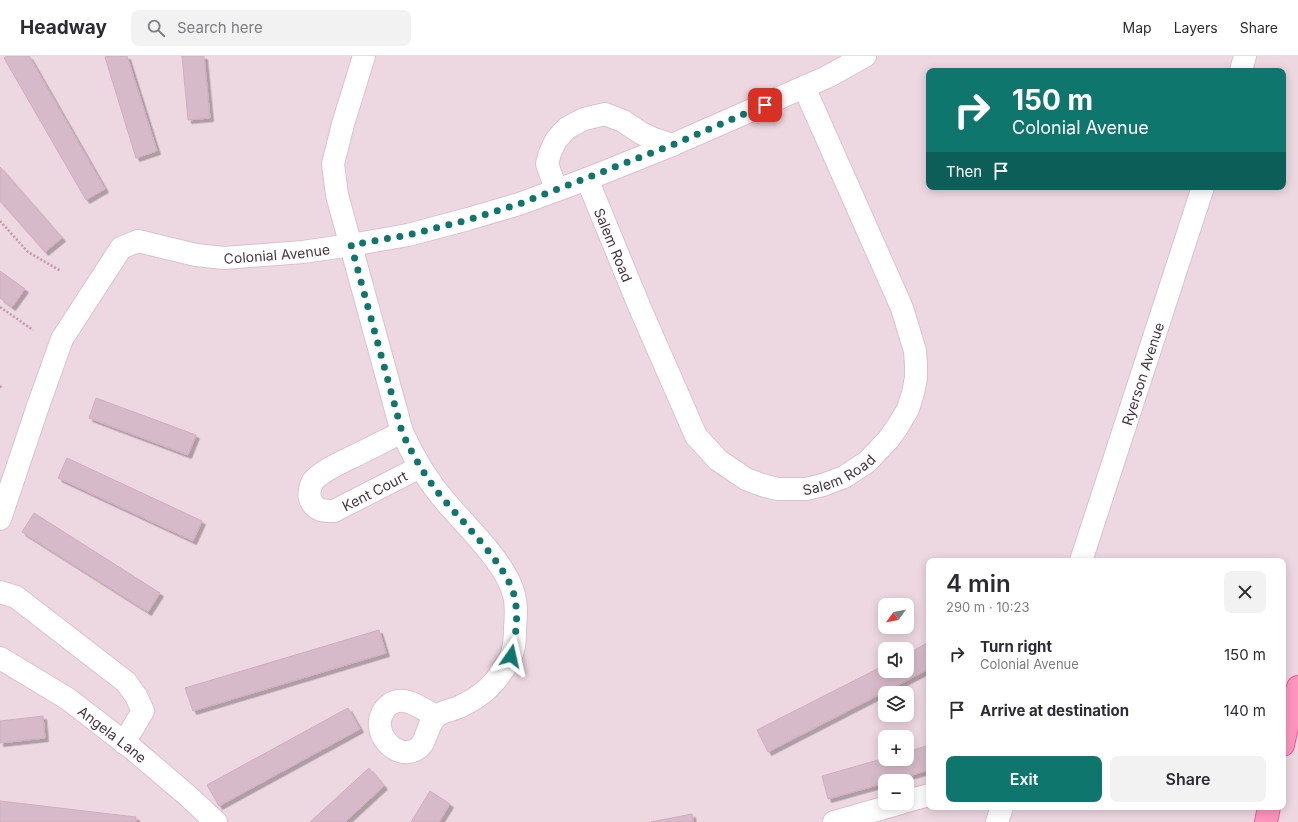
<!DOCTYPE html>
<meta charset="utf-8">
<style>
:root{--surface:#fff;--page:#f2f2f3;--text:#2b2b33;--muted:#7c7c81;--line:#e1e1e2;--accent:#0f766e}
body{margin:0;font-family:Inter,sans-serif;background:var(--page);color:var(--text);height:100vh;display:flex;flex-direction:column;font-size:15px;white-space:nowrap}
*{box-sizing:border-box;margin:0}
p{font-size:13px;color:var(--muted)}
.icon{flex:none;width:22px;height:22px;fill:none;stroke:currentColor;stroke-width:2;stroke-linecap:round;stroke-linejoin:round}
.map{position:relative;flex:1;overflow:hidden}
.sheet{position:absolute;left:926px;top:502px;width:360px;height:252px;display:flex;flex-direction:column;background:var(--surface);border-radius:8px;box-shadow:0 2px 10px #0003}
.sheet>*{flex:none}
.hud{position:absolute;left:926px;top:12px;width:360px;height:122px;border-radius:8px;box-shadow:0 2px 10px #0003;background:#0f766e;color:#fff;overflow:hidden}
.needle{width:26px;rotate:238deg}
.controls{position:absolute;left:878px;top:542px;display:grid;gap:8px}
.controls a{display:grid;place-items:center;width:36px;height:36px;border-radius:8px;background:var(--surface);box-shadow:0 2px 10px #0003;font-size:20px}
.pin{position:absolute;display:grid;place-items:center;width:34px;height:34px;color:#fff;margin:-17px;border-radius:8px;box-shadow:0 2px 6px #0006}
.me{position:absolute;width:44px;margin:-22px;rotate:11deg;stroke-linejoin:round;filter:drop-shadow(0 0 3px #0008)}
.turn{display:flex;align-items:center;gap:14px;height:84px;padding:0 20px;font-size:18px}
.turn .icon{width:52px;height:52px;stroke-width:2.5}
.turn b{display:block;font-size:28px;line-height:34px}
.then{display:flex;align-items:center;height:38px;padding:0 20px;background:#0003;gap:8px;font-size:15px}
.round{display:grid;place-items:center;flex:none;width:42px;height:42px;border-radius:8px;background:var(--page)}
.headline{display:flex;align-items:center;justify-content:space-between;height:68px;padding:0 20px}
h1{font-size:24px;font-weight:600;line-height:30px}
.action{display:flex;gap:8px;margin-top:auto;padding:8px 20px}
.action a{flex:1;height:46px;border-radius:8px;background:var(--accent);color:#fff;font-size:16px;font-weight:600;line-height:46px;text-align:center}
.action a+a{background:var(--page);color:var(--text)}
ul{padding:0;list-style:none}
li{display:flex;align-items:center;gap:12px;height:56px;padding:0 20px}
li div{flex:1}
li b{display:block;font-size:15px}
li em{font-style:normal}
header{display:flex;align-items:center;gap:24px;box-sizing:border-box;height:56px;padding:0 20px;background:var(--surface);border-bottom:1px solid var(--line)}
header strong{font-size:19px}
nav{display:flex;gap:22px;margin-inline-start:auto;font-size:14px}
.search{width:280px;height:36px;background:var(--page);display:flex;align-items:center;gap:10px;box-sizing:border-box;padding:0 14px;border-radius:8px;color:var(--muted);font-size:15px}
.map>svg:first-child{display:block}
.residential{fill:#edd7e0;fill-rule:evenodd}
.building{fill:#d7bac9;stroke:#d3acc0;filter:url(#shadow)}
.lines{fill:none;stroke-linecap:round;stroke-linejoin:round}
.minor-casing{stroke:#dcc1cd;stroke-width:24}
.major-casing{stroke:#ef5998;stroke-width:24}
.path{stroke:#c497ac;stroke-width:2.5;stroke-dasharray:2 2;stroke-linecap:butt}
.minor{stroke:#fff;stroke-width:22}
.major{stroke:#ff94bf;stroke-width:22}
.route{stroke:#0f766e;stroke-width:7;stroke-dasharray:0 12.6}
.labels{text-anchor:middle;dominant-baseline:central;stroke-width:3;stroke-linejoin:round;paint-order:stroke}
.street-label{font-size:14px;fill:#48343e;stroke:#fff}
</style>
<header>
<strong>Headway</strong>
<div class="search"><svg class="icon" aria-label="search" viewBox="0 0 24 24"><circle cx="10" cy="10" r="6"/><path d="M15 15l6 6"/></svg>Search here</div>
<nav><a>Map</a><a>Layers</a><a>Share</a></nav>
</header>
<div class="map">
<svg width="1298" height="766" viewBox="0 0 1298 766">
<defs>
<filter id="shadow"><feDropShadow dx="3.5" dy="3.5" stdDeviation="0" flood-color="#0004"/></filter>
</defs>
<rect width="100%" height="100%" fill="#f4e5ec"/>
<path class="residential" d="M 0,0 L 1298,0 L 1298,766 L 0,766 ZM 929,15 L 1283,15 L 1283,131 L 929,131 ZM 929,505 L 1283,505 L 1283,751 L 929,751 ZM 885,549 L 907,549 L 907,571 L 885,571 ZM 885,593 L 907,593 L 907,615 L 885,615 ZM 885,637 L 907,637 L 907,659 L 885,659 ZM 885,681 L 907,681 L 907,703 L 885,703 ZM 885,725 L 907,725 L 907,747 L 885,747 Z"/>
<path class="building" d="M 7,0 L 29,0 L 105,133 L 86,144 L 4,2 Z
M 108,0 L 127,0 L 157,95 L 136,102 L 105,1 Z
M 182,0 L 204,0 L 210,62 L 188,64 Z
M 0,111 L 62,182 L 45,196 L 0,145 Z
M 0,215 L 25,233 L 12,251 L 0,242 Z
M 96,342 L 196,379 L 188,399 L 89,362 Z
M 67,402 L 202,465 L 193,485 L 58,422 Z
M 34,457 L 160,537 L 148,556 L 22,476 Z
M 379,574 L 386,597 L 193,655 L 185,632 Z
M 929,586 L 929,613 L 768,696 L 757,674 L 885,609 L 885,615 L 907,615 L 907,598 Z
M 348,652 L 360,673 L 219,750 L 207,729 Z
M 43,660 L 45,682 L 0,687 L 0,665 Z
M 929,689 L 929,714 L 892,725 L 885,725 L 885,727 L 828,743 L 822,720 L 885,702 L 885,703 L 907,703 L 907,696 Z
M 369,712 L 384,730 L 345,766 L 310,766 Z
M 430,735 L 450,748 L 439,766 L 411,766 Z
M 0,745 L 136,761 L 136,766 L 0,766 Z
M 692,758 L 693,766 L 651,766 Z"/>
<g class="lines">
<g class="minor-casing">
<g id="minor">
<path d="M 364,0 L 343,68 L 333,108 L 337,139 L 402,376 C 414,402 426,423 445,445 C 466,470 507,508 514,539 C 517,550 516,561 515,572 C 515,582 515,593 510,602 C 498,626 483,640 459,651 C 453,654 442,655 437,660 C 426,668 428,686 417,693 C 396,706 368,675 385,653 C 390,647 396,644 404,645 C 415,646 426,656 437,660"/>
<path d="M 1241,15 L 1245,0"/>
<path id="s1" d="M 587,123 L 640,252 L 696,380 L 718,404 L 746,423 L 762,429 L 777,433 L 806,433 L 823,429 L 844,421 L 867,406 L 888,384 L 898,370 L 908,353 L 913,337 L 916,322 L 916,309 L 915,295 L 902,252 L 804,31"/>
<path d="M 556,133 L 547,108 L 550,97 L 556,84 L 567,72 L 584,63 L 605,58 L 623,65 L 641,77 L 654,83 L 672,89"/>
<path id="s2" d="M 402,376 C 384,385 367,394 350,402 C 338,408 322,415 313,425 C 310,430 308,440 311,445 C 316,455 323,455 334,455 L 420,411"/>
<path id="s3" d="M 0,463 L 37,353 L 62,283 L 121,192 L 138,185 L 196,199 L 224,202 L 303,196 L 351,189 L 408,179 L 468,163 L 519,148 L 587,123 L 672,89 L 827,21 L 865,0"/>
<path id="s4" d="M 1081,505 L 1203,131"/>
<path d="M 0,536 L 16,541 L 126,626 L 136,640 L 143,655 L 124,687"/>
<path id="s5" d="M 0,602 L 68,643 L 134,694 L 188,740 L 216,766"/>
<path d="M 907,745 L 929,739"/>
<path d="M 834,766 L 901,747"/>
<path d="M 997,766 L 1002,751"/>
</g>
</g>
<g class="major-casing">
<path id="major" d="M 1283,689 L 1291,652 L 1298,631
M 1266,766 L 1269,751"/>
</g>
<path class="path" d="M 0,165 L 28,196 L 61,215
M 0,251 L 33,274
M 0,330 L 2,332"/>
<use href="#minor" class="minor"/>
<use href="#major" class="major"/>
</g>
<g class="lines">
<path class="route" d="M 511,600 C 516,581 519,558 514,539 C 506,509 466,470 446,446 C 427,424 414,402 402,376 L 351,189 L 408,179 L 468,164 L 519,148 L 672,89 L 765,49"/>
</g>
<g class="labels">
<g class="street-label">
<text stroke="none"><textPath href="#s1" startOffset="71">Salem Road</textPath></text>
<text stroke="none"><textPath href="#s3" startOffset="458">Colonial Avenue</textPath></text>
<text stroke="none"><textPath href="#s4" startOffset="197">Ryerson Avenue</textPath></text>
<text stroke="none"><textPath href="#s1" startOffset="443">Salem Road</textPath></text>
<text stroke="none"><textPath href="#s2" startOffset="195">Kent Court</textPath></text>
<text stroke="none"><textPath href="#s5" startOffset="136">Angela Lane</textPath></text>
</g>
</g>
</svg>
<div class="controls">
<a><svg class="needle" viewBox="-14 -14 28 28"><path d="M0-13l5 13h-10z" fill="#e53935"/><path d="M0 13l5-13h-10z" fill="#7c7c81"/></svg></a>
<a><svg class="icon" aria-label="sound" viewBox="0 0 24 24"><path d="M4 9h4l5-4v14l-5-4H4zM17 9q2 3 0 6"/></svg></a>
<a><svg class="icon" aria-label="layers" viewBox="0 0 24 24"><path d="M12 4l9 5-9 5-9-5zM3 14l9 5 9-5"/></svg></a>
<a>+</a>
<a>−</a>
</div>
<div class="pin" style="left:765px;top:49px;background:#d93025"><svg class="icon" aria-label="arrive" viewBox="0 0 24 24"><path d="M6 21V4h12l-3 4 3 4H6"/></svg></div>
<svg class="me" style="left:511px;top:600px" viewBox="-20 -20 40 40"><path d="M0-17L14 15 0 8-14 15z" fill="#0f766e" stroke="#fff" stroke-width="4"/></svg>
<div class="hud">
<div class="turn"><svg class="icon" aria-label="right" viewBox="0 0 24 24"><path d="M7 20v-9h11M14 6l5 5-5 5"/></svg><div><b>150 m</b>Colonial Avenue</div></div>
<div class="then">Then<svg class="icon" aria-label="arrive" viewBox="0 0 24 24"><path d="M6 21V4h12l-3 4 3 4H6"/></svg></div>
</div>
<section class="sheet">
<div class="headline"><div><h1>4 min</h1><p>290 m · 10:23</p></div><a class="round"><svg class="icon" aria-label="close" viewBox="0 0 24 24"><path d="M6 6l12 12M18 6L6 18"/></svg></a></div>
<ul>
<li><svg class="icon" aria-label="right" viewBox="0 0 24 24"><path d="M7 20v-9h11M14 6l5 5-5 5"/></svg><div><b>Turn right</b><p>Colonial Avenue</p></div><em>150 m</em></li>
<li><svg class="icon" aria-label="arrive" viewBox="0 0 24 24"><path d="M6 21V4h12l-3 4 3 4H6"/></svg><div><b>Arrive at destination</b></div><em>140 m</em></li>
</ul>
<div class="action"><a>Exit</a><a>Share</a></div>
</section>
</div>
